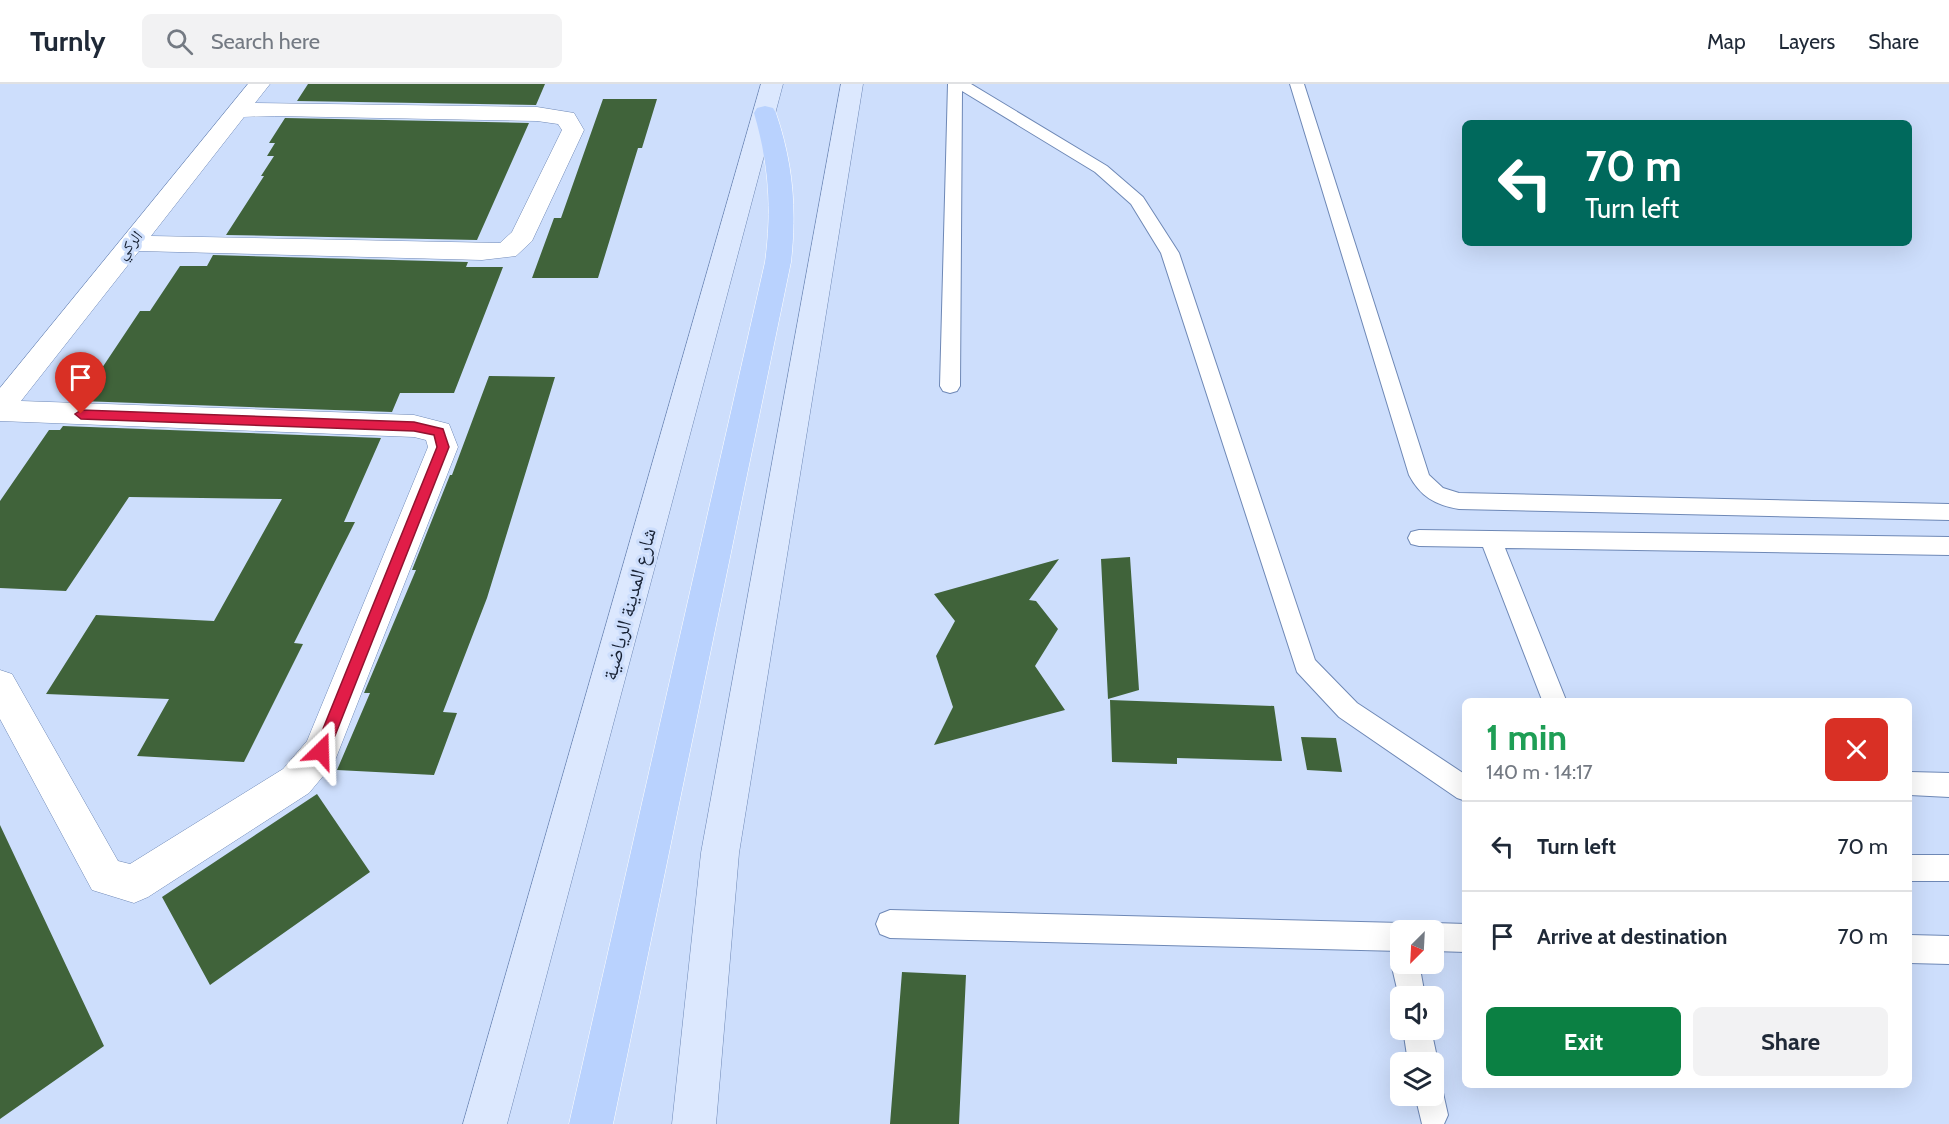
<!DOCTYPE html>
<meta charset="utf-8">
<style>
:root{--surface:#fff;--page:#f2f2f3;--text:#1f2937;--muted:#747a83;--line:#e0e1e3;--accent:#0b8043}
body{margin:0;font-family:Cabin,"Noto Naskh Arabic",sans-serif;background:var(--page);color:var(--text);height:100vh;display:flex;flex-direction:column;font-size:22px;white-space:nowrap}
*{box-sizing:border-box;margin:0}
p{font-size:20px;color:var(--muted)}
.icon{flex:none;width:33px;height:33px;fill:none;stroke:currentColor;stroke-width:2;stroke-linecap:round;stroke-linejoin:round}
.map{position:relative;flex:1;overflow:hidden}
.side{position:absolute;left:1462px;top:614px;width:450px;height:390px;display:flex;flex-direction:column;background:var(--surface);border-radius:9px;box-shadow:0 6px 24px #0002}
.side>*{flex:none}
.banner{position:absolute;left:1462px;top:36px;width:450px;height:126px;border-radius:9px;box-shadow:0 6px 24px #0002;background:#00695c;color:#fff;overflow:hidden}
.needle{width:39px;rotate:204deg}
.tools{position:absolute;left:1390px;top:836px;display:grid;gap:12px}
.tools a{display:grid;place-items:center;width:54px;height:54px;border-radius:9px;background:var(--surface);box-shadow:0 6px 24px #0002;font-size:30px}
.pin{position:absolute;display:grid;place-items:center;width:51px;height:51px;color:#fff;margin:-62px -26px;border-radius:50% 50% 50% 0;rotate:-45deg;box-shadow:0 0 6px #0007}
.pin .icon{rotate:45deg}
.me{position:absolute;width:66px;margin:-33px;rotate:22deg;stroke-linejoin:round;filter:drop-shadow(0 0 4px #0008)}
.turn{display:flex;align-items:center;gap:21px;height:126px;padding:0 24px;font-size:27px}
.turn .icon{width:78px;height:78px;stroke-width:2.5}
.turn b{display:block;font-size:42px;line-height:51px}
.round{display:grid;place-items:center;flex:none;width:63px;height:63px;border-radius:9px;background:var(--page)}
.overview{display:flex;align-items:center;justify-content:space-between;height:102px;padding:0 24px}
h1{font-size:36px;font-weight:800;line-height:45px;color:#1e9e55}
.action{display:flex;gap:12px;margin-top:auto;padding:12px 24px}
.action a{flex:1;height:69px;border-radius:9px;background:var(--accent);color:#fff;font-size:24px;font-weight:800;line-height:69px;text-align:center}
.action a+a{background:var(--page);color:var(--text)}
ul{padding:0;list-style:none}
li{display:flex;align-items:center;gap:18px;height:90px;padding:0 24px;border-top:2px solid var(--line)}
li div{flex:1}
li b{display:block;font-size:22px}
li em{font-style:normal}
header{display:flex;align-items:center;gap:36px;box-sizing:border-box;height:84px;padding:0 30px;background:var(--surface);border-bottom:2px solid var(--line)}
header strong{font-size:28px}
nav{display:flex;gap:33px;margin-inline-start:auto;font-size:21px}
.search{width:420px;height:54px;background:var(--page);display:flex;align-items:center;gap:15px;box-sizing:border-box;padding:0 21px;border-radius:9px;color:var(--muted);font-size:22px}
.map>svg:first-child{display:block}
.building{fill:#40633a}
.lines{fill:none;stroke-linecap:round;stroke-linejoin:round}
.lane-casing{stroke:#6e88b6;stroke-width:2}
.street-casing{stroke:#6e88b6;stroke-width:1}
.secondary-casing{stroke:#6e88b6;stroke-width:1}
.primary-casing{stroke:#fff;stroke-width:1}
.lane{fill:#fff;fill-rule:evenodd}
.street{fill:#fff;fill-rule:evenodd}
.secondary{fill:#dce8fe;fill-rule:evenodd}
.primary{fill:#b9d2fe;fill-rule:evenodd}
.route{fill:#e11d48;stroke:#92132f;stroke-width:1.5}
.labels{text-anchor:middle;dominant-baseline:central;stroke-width:6;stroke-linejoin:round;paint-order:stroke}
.far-street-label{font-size:16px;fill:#162032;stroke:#cddefc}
.street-label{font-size:20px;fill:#162032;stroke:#cddefc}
</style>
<header>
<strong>Turnly</strong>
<div class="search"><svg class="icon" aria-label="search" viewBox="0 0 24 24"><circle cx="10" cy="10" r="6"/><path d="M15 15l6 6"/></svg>Search here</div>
<nav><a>Map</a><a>Layers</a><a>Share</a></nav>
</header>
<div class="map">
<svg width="1949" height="1040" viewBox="0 0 1949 1040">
<rect width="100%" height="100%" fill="#cddefc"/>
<path class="building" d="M 308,0 L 545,0 L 536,21 L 297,17 Z
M 603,15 L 657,15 L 642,64 L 638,64 L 598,194 L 532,194 L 554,134 L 561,134 Z
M 285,34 L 529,39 L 477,156 L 226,151 L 264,92 L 261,92 L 274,72 L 267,72 L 275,59 L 269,59 Z
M 213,171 L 468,178 L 466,183 L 503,183 L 454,309 L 400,309 L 392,328 L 80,317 L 140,227 L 150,227 L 180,182 L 207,182 Z
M 489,292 L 555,293 L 487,514 L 443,628 L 457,629 L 434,691 L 337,686 L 370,609 L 364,609 L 416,486 L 412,486 L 450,391 L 452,391 Z
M 63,342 L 381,354 L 344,438 L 355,438 L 294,559 L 303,560 L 244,678 L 137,672 L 169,615 L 46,610 L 96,531 L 214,537 L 282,415 L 129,413 L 66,507 L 0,504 L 0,417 L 49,346 L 60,346 Z
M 1130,473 L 1139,606 L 1108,615 L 1101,475 Z
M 1059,475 L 1029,516 L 1036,517 L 1058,545 L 1035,582 L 1065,626 L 934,661 L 953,623 L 936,572 L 955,537 L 934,510 Z
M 1110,616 L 1274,622 L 1282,677 L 1177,674 L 1177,680 L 1112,678 Z
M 1301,653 L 1336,654 L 1342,688 L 1307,686 Z
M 317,710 L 370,788 L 210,901 L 162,813 Z
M 0,741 L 104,962 L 0,1035 Z
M 902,888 L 966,891 L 959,1040 L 890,1040 Z"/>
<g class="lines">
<g class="lane-casing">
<path id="lane" d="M 948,0 L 971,0 L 1107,82 L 1143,113 L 1179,169 L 1315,576 L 1357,619 L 1466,691 L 1466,717 L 1457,714 L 1339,633 L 1297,588 L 1161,169 L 1131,120 L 1095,88 L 962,7 L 960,302 L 957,307 L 950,309 L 943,307 L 940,302 Z
M 1290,0 L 1304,0 L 1429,391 L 1443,404 L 1459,409 L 1949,420 L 1949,436 L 1459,425 C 1435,421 1420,412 1409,391 Z
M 1419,446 L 1949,453 L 1949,471 L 1505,464 L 1566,616 L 1542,616 L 1483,463 L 1419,462 L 1411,460 L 1408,454 L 1411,448 Z
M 1910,688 L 1949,689 L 1949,713 L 1910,711 Z
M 1910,771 L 1949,771 L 1949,797 L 1910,797 Z
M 890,826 L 1401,839 L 1412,846 L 1401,846 L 1401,879 L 1419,879 L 1425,912 L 1401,912 L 1401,922 L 1391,879 L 1395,869 L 1401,867 L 890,854 L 880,850 L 876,840 L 880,830 Z
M 1434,839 L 1466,840 L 1466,868 L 1434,867 L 1434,846 L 1423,846 Z
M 1910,851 L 1949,852 L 1949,880 L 1910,879 Z
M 1403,945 L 1431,945 L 1438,978 L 1434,987 L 1434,978 L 1408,978 Z
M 1434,998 L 1441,1000 L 1448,1031 L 1444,1040 L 1422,1040 L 1415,1011 L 1434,1011 Z"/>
</g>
<g class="street-casing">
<path id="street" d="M 248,0 L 270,0 L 255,19 L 537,23 L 574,29 L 584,46 L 532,157 L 516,172 L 482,176 L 139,167 L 21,317 L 414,331 L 449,340 L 458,363 L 334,679 L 309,709 L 148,813 L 134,819 L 92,806 L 0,635 L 0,586 L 12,590 L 118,777 L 130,780 L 283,685 L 307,657 L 428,363 L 426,356 L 414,353 L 0,337 L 0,304 ZM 275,32 L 537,37 L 558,40 L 562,46 L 512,148 L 500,159 L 151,152 L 244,33 Z"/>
</g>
<g class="secondary-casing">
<path id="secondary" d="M 761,0 L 783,0 L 507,1040 L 463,1040 Z
M 841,0 L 863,0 L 739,769 L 716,1040 L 672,1040 L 701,769 Z"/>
</g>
<g class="primary-casing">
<path id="primary" d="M 765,22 L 773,24 L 776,29 C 793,79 797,125 791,178 L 613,1040 L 569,1040 L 765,178 C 772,126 769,80 754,29 L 757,24 Z"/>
</g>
<use href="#lane" class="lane"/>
<use href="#street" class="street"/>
<use href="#secondary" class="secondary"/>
<use href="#primary" class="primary"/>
</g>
<path class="route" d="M 81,326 L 414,338 L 443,345 L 449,363 L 327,672 L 321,674 L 316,672 L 314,667 L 437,363 L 434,351 L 414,347 L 81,335 L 75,330 Z"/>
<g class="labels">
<g class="far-street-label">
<text transform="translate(129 161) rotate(-51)">الركي</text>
</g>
<g class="street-label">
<text transform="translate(629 520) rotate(-75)">شارع المدينة الرياضية</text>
</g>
</g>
</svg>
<div class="tools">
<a><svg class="needle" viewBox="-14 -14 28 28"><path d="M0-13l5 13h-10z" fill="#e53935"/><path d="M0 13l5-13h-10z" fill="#747a83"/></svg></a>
<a><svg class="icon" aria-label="sound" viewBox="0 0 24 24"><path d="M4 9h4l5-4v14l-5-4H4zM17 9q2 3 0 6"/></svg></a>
<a><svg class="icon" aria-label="layers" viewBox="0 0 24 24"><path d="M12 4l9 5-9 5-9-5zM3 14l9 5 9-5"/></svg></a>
</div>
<div class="pin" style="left:81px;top:330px;background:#d93025"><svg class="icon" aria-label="arrive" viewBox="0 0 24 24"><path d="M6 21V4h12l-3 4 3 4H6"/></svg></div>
<svg class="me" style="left:321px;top:667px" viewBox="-20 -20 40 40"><path d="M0-17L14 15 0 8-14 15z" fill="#e11d48" stroke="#fff" stroke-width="4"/></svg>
<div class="banner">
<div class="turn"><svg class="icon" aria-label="left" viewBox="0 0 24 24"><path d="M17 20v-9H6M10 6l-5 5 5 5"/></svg><div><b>70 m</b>Turn left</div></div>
</div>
<section class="side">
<div class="overview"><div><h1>1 min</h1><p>140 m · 14:17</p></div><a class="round" style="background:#d93025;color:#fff"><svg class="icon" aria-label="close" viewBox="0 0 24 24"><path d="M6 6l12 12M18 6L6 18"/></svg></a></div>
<ul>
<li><svg class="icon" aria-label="left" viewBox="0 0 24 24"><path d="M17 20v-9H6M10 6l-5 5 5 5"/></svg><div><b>Turn left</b></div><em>70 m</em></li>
<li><svg class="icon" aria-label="arrive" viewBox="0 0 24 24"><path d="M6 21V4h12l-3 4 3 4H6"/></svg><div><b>Arrive at destination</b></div><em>70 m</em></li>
</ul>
<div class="action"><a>Exit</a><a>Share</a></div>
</section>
</div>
